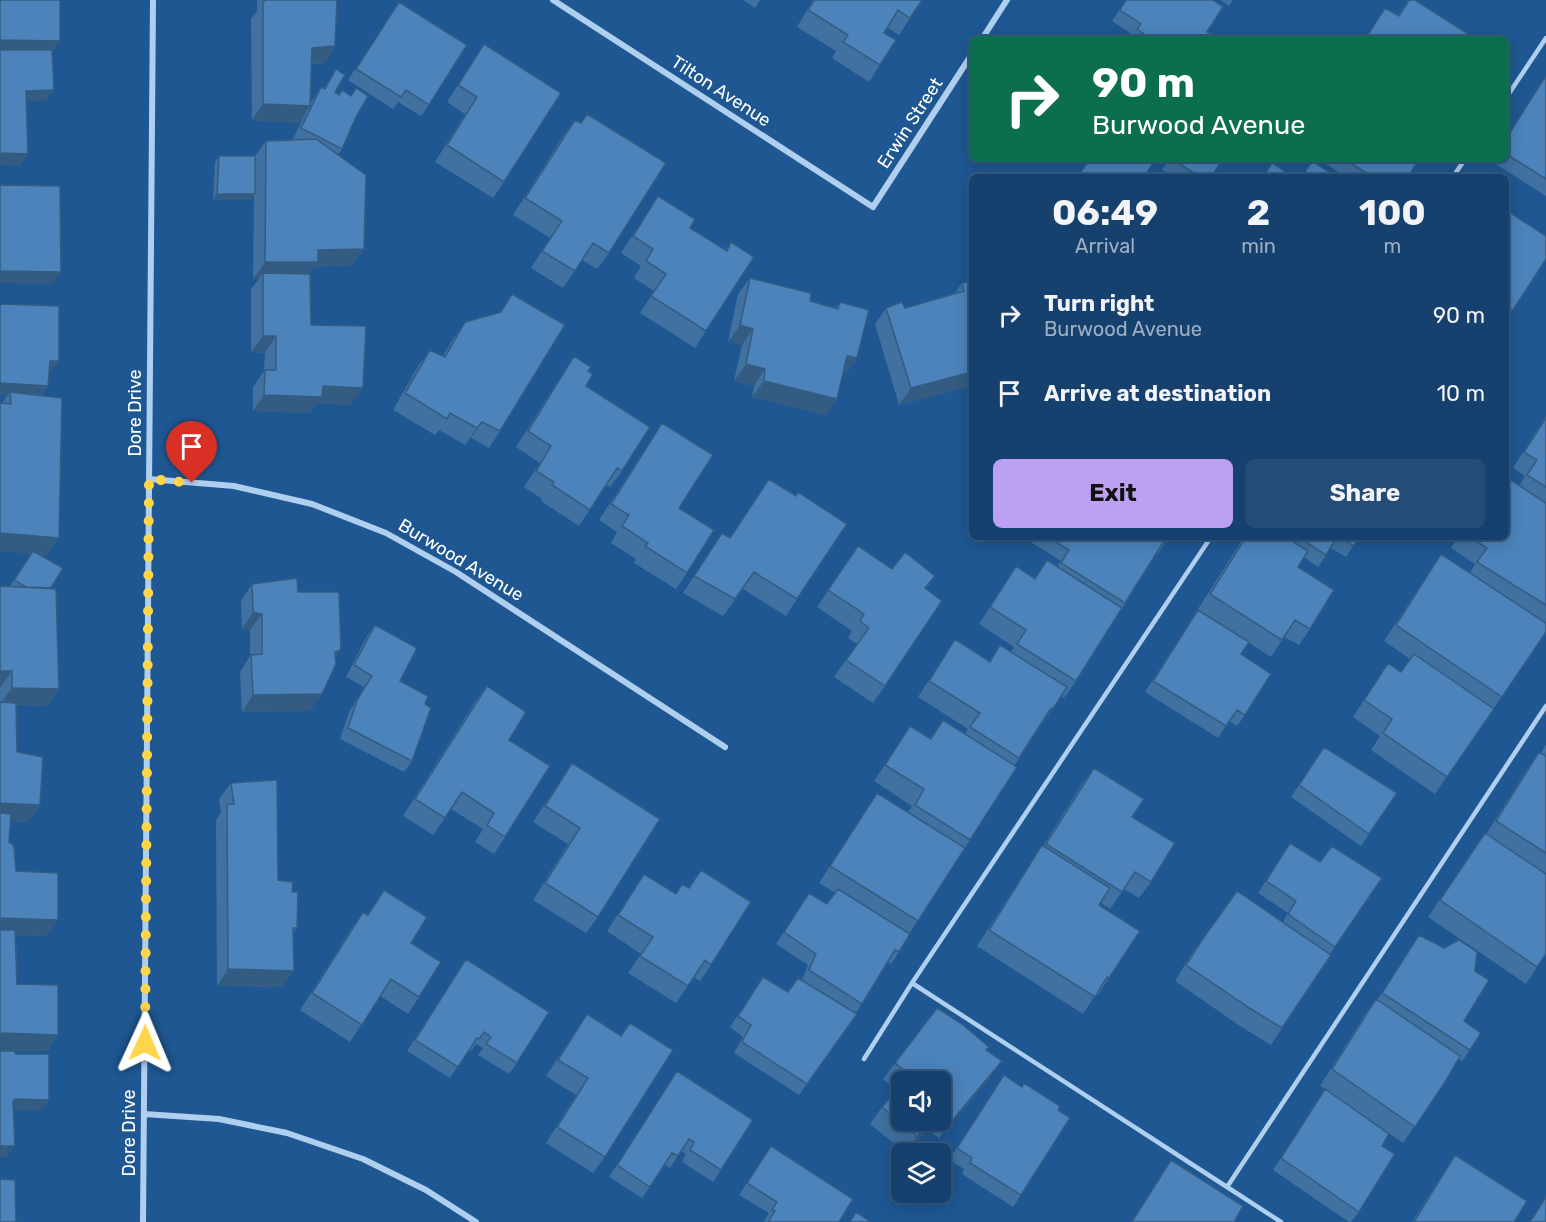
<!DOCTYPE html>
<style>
:root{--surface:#16416e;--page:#234c76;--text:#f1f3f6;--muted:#9eafc2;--line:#355a81;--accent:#bca0f2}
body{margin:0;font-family:Rubik,sans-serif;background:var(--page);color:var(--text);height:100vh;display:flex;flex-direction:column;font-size:22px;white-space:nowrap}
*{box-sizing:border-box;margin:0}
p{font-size:20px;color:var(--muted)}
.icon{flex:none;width:33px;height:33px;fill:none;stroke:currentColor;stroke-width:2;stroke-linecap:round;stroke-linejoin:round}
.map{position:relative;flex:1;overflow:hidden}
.side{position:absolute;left:969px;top:174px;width:540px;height:366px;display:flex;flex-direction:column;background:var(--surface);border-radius:9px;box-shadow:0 3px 15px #0003,0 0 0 2px var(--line)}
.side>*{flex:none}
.top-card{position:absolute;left:969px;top:36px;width:540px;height:126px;border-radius:9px;box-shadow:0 3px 15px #0003,0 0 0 2px var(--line);background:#0b6e4f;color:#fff;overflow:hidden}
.fabs{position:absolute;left:891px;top:1071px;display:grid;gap:12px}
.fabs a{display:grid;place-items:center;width:60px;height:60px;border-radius:9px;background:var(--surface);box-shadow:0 3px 15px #0003,0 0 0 2px var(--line);font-size:30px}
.pin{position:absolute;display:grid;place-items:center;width:51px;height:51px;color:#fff;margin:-62px -26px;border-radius:50% 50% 50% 0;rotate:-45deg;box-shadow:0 0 6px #0007}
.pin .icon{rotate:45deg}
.me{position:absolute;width:66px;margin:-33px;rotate:1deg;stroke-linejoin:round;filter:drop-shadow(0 0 4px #0008)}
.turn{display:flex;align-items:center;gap:21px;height:126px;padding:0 24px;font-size:27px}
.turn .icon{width:78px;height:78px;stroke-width:2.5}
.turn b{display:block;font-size:42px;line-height:51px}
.eta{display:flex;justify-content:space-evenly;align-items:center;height:102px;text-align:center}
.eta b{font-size:36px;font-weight:700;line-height:42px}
.button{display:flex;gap:12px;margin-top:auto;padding:12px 24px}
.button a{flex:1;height:69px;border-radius:9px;background:var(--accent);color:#111;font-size:24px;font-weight:700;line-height:69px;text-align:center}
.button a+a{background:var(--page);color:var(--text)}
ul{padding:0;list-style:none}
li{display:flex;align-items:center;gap:18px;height:78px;padding:0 24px}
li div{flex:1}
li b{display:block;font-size:22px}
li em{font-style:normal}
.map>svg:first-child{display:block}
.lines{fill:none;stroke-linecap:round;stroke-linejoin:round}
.service{stroke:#afcfee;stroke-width:4.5}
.minor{stroke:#afcfee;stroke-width:6}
.wall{fill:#4071a0;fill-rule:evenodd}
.shaded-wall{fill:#345c82}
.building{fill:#4b83ba;stroke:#345c82;stroke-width:1.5}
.route{stroke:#ffd54a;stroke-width:10;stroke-dasharray:0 18}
.labels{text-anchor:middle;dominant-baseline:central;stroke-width:4.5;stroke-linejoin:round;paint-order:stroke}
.street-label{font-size:18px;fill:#fff;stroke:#1e5792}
</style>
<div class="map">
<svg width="1546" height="1222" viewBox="0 0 1546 1222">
<rect width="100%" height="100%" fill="#1e5792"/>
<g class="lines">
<path class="service" d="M 1506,98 L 1546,38
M 1453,177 L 1465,159
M 1211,537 L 912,983 L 1227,1187
M 864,1059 L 912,983
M 1281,1222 L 1227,1187 L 1546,706"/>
<path class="minor" d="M 553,0 L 873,207 L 972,54
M 982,39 L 1007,0
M 149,479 L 234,486 L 312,504 L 386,533 L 456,572 L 725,747
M 144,1114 L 219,1119 L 287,1133 L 363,1159 L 426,1190 L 476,1222
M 143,1222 L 153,0"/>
</g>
<path class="wall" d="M 257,0 L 337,0 L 335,46 L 324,63 L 312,64 L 310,104 L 321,87 L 324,88 L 336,69 L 335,92 L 356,117 L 342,149 L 338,155 L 364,249 L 352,265 L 314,267 L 309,274 L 311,325 L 351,405 L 317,403 L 310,413 L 253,411 L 253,387 L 264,371 L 265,353 L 251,352 L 251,289 L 259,279 L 253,279 L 254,195 L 250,200 L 213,200 L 215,162 L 219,156 L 255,156 L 266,141 L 293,139 L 307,110 L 299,123 L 252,120 L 251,19 L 257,11 Z
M 743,0 L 760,0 L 755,8 Z
M 813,0 L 922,0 L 899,35 L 888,28 L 884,33 L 880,65 L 869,82 L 832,58 L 836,51 L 797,27 Z
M 1126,0 L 1213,0 L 1207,32 L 1208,39 L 1130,39 L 1133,35 L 1112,21 Z
M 1220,0 L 1233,0 L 1229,6 Z
M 1408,0 L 1476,39 L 1364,39 L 1385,8 L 1398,16 Z
M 399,2 L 429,105 L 421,116 L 398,102 L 393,109 L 348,80 Z
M 484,44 L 504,182 L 493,198 L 435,162 L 465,114 L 447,102 Z
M 1545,77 L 1546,77 L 1546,196 L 1491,161 L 1493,159 L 1506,159 L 1506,138 Z
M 575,120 L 609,253 L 597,269 L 582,260 L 563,288 L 531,268 L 550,238 L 513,215 L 563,136 Z
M 1169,159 L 1223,159 L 1211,177 L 1174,177 L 1162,170 Z
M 1318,159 L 1419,159 L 1408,177 L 1346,177 Z
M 658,196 L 690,228 L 726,250 L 731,242 L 706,331 L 695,348 L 640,313 L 654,291 L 634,278 L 641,266 L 621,253 Z
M 1506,210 L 1513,310 L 1506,321 Z
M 750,278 L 810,301 L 836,308 L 840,302 L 857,358 L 846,374 L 843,374 L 837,399 L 826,415 L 752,397 L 754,386 L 734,381 L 742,345 L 728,342 L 738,294 Z
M 972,281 L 972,386 L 899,405 L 875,324 L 886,308 L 905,308 L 954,294 L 962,283 Z
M 512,294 L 500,431 L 489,448 L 471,438 L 465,445 L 439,430 L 435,435 L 393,410 L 418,366 L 430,350 L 443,356 L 453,339 L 465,322 L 500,312 Z
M 0,304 L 50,373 L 49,373 L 48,386 L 42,395 L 59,538 L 47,555 L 38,554 L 51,588 L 59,689 L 48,706 L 16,705 L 17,752 L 40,805 L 28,822 L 11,821 L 9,842 L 16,871 L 58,920 L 46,936 L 16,935 L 17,984 L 58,1035 L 47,1051 L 0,1050 L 0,688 L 10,586 L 31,553 L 0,551 L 0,403 L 2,403 L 7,396 Z
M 574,356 L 588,371 L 586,386 L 622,471 L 610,487 L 606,485 L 579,526 L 541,501 L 542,499 L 524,487 L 540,463 L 516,447 L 563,373 Z
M 1546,416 L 1546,632 L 1435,794 L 1371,750 L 1380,736 L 1353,717 L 1388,663 L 1401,672 L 1410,659 L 1384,641 L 1441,554 L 1470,573 L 1475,564 L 1451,548 L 1458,537 L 1506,537 L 1519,486 L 1525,476 L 1513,468 Z
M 662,423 L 679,508 L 687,573 L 676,589 L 634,563 L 636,559 L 611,543 L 617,532 L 599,520 Z
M 722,533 L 797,599 L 786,616 L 743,589 L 723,616 L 683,593 Z
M 1027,537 L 1171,537 L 1170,538 L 1169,537 L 1158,554 L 1157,553 L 1076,681 L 1064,698 L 1061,696 L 1041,725 L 1014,766 L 970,840 L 909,934 L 899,952 L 891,964 L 888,962 L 856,1013 L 857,1014 L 799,1095 L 734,1053 L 743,1037 L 730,1027 L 763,977 L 788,992 L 802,980 L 808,965 L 776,944 L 809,893 L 827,904 L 835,893 L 819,883 L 877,793 L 908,812 L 912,806 L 874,781 L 910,726 L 930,738 L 943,720 L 965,734 L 968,729 L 918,697 L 955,639 L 989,661 L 1000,645 L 1011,652 L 1014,647 L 979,624 L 1016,566 L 1035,578 L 1047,560 L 1057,566 L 1061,561 L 1026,539 Z
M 1244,537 L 1359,537 L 1346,557 L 1331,548 L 1318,567 L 1304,557 L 1298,567 L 1310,629 L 1299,645 L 1284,637 L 1271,657 L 1249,643 L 1241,654 L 1245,715 L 1237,726 L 1229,721 L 1218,738 L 1145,692 Z
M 858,546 L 892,569 L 935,576 L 926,589 L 885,686 L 873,703 L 834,677 L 857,644 L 848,638 L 852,631 L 817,607 Z
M 252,584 L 336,659 L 310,711 L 242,712 L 240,672 L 250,656 L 250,630 L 242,629 L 241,601 Z
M 375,625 L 400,681 L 425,704 L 412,761 L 404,772 L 340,739 L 349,712 L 364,687 L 346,677 L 367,636 Z
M 487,686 L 509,740 L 505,837 L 494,854 L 475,842 L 483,829 L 451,809 L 433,835 L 403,816 L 475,702 Z
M 1546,744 L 1546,954 L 1526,984 L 1428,917 L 1473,850 L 1486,834 L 1528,768 L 1539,752 L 1541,753 Z
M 1324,747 L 1397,793 L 1361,846 L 1291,797 Z
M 572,763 L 598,917 L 586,933 L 533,900 L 568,844 L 533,822 Z
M 1094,768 L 1151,882 L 1139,898 L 1124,889 L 1110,909 L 1101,903 L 1099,905 L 1109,978 L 1098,995 L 1096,994 L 1083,1014 L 977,946 L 1031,862 L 1042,845 L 1043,846 L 1082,784 Z
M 231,783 L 278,880 L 292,892 L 297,928 L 293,933 L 282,987 L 217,986 L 216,820 L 221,812 L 219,799 Z
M 1290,843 L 1320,862 L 1382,878 L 1330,954 L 1271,1045 L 1240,1026 L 1175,981 L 1190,956 L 1237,891 L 1283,922 L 1288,913 L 1258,893 Z
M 701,870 L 711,965 L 700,981 L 694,977 L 676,1003 L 628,973 L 641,954 L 607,931 L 644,874 L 675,894 L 688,888 Z
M 384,890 L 411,943 L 419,997 L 408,1014 L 380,996 L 350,1042 L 300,1010 L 351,929 L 363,912 L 367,915 Z
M 1419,935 L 1464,1021 L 1470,1050 L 1462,1061 L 1458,1059 L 1445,1082 L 1403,1143 L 1350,1106 L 1382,1146 L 1359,1212 L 1351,1222 L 1349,1222 L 1273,1170 L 1325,1089 L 1320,1086 L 1364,1016 L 1376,999 L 1377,1000 Z
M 466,959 L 517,1063 L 509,1074 L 478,1055 L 483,1048 L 476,1044 L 471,1051 L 469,1049 L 450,1078 L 407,1051 Z
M 587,1014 L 621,1036 L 630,1023 L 605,1157 L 593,1173 L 546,1143 L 576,1095 L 546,1076 Z
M 987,1050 L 990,1078 L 939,1138 L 928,1130 L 906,1153 L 870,1124 L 882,1107 L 897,1090 L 883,1079 L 895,1063 ZM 902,1082 L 940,1082 L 940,1120 L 902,1120 Z
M 677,1071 L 721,1170 L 713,1182 L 682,1162 L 686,1154 L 681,1151 L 670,1168 L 665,1165 L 642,1198 L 609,1177 Z
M 1004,1075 L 1021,1195 L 1013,1207 L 962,1174 L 964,1169 L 949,1160 Z
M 771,1146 L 839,1222 L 766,1222 L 764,1221 L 769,1213 L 739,1195 Z
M 1455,1155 L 1514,1222 L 1412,1222 L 1444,1172 Z
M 1171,1160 L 1234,1222 L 1131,1222 Z"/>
<path class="shaded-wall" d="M 0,40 L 60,41 L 52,53 L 0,52 Z
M 335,46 L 324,63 L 300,64 L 312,48 Z
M 54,90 L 46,101 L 18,102 L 26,91 Z
M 263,104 L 310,106 L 299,123 L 252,120 Z
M 0,153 L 28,154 L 20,166 L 0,165 Z
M 217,194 L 255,194 L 250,200 L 213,200 Z
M 364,249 L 352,265 L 314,267 L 306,278 L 263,273 L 259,279 L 253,279 L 265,262 L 318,250 Z
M 0,271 L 61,272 L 53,284 L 0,283 Z
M 740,325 L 753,329 L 742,345 L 728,342 Z
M 263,336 L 276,336 L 265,353 L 251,352 Z
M 847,356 L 857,358 L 846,374 L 836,373 Z
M 50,361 L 59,361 L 50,373 L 42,373 Z
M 746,364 L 765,369 L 754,386 L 734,381 Z
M 972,372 L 972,386 L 899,405 L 911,388 Z
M 764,381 L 837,399 L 826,415 L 752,397 Z
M 0,383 L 48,386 L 40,398 L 10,392 L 7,396 L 0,395 Z
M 323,386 L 363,388 L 351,405 L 317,403 L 310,413 L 253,411 L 264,395 Z
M 482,422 L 471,438 L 465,445 L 477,428 Z
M 0,533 L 59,538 L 47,555 L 0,551 Z
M 253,612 L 262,614 L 250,630 L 242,629 Z
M 341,650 L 330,667 L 335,652 Z
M 0,671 L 12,671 L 0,688 Z
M 12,688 L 59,689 L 48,706 L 0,704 Z
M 322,694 L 310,711 L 242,712 L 253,695 Z
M 0,803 L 40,805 L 28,822 L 0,820 Z
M 0,918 L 58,920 L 46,936 L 0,935 Z
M 228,969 L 294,971 L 282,987 L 217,986 Z
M 0,1033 L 58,1035 L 47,1051 L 0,1050 Z
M 1002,1061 L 990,1078 L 939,1138 L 951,1122 Z
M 15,1099 L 49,1100 L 41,1111 L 7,1110 Z
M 933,1120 L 935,1120 L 928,1130 L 906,1153 L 917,1136 Z
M 0,1146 L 15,1146 L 7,1157 L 0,1157 Z"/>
<path class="building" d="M 0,0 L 60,0 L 60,41 L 0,40 Z
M 266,0 L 337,0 L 335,46 L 312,48 L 310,106 L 263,104 L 263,2 Z
M 814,0 L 922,0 L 910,18 L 898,10 L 884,33 L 896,40 L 880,65 L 843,42 L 848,35 L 808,10 Z
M 1126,0 L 1213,0 L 1223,7 L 1207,32 L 1212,34 L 1208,39 L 1149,39 L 1150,38 L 1137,29 L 1141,24 L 1120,10 Z
M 1409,0 L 1415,0 L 1476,39 L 1365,39 L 1385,8 L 1399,16 Z
M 399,2 L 467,45 L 429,105 L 406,90 L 401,97 L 356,69 Z
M 484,44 L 561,93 L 504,182 L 447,145 L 477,97 L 458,85 Z
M 0,50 L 52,50 L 54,90 L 26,91 L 28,154 L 0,153 Z
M 336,69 L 345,75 L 335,92 L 339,95 L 342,90 L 351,96 L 356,88 L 368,96 L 356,117 L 342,149 L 301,128 L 321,87 L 325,89 Z
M 1545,77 L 1546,77 L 1546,179 L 1506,154 L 1506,139 Z
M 587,114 L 666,163 L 609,253 L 593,243 L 575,271 L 542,251 L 562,221 L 525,198 L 575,120 L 581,123 Z
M 316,139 L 366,175 L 364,249 L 318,250 L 318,262 L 265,262 L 266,141 Z
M 219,156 L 255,156 L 255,194 L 217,194 Z
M 1090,159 L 1156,159 L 1144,177 L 1080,177 L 1078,176 Z
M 1172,159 L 1223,159 L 1211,177 L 1200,177 Z
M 1344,159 L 1419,159 L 1408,177 L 1373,177 Z
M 1312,161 L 1336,177 L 1302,177 Z
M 1272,163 L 1294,177 L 1263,177 Z
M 0,185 L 60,186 L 61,272 L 0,271 Z
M 658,196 L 695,219 L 690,228 L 727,251 L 731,242 L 754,257 L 706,331 L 651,296 L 666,274 L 646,261 L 653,249 L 633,236 Z
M 1506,210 L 1546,236 L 1546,259 L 1513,310 L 1506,306 Z
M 263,273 L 310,274 L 311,325 L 366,326 L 363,388 L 323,386 L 322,397 L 264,395 L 265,370 L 276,370 L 276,336 L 263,336 Z
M 750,278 L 811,293 L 810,301 L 838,309 L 840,302 L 869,310 L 857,358 L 847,356 L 837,399 L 764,381 L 765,369 L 746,364 L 753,329 L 740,325 Z
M 972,281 L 972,372 L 911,388 L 886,308 L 902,302 L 905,308 L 964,291 L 962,283 Z
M 512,294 L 565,325 L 500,431 L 482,422 L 477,428 L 450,413 L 447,419 L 405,393 L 430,350 L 445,357 L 465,322 L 501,312 Z
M 0,304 L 59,306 L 59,361 L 50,361 L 48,386 L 0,383 Z
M 574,356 L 591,367 L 588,371 L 593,374 L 586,386 L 650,427 L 622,471 L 617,468 L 590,510 L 552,485 L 554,482 L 536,471 L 551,446 L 528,431 Z
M 10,392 L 62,398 L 59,538 L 0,533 L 0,403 L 11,404 Z
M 1546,418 L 1546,487 L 1527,475 L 1537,460 L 1524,452 Z
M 662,423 L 713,455 L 679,508 L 714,530 L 687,573 L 645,546 L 648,543 L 622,526 L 629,515 L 611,504 Z
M 1506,477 L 1546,503 L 1546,605 L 1477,562 L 1487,548 L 1470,537 L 1506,537 Z
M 769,479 L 796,496 L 798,492 L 847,524 L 797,599 L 754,572 L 735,599 L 694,576 L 722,533 L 730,538 Z
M 1048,537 L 1169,537 L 1166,542 L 1164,541 L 1125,603 L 1061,563 L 1069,550 Z
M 1246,537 L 1286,537 L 1308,551 L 1298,567 L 1334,590 L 1310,629 L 1295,620 L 1282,640 L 1210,594 Z
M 1298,537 L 1337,537 L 1326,555 Z
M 1339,537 L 1359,537 L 1354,546 Z
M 858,546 L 892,569 L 905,552 L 935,576 L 925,588 L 942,601 L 885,686 L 846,660 L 869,628 L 860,621 L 864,614 L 828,590 Z
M 33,551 L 63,568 L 51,588 L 26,587 L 14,580 Z
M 1441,554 L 1546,623 L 1546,632 L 1502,697 L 1396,625 Z
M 1047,560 L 1122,608 L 1076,681 L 1017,644 L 1026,630 L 990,607 L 1016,566 L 1035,579 Z
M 297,578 L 298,592 L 339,592 L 341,650 L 335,652 L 336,664 L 322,694 L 253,695 L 251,655 L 262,654 L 262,614 L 253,612 L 252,584 Z
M 0,586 L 56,589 L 59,689 L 12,688 L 12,671 L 0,671 Z
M 1198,610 L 1249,642 L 1241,654 L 1271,674 L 1245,715 L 1237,710 L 1226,726 L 1153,681 Z
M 375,625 L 417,648 L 400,681 L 428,696 L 425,704 L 431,708 L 412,761 L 348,728 L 357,700 L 372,676 L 354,665 Z
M 955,639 L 990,662 L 1000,645 L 1067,687 L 1053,709 L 1051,708 L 1019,758 L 970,727 L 980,713 L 929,681 Z
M 1414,654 L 1494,709 L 1447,777 L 1383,733 L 1392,719 L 1364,700 L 1388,663 L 1401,672 Z
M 487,686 L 526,712 L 509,740 L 550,766 L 505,837 L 487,825 L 494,813 L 462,792 L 445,818 L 415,799 Z
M 0,702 L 16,703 L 17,752 L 43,757 L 40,805 L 0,803 Z
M 943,720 L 1017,767 L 970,840 L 915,805 L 924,789 L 885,765 L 910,726 L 931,739 Z
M 1324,747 L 1397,793 L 1369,834 L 1299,785 Z
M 1539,752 L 1546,756 L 1546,853 L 1496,821 Z
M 572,763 L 660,819 L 598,917 L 545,883 L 580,828 L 545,806 Z
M 1094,768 L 1144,799 L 1132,817 L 1175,843 L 1151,882 L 1135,872 L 1122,892 L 1046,844 Z
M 277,780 L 278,880 L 293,882 L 292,892 L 298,892 L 297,928 L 293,928 L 294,971 L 228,969 L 227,804 L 234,804 L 231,783 Z
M 877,793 L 965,848 L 918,921 L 830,866 Z
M 0,813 L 11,814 L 9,842 L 14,846 L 16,871 L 58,873 L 58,920 L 0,918 Z
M 1485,833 L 1546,874 L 1546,954 L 1537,967 L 1440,900 Z
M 1290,843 L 1320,862 L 1332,846 L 1382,878 L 1335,947 L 1288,914 L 1296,901 L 1266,881 Z
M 1042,845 L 1110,888 L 1099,905 L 1140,931 L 1109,978 L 1107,977 L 1095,997 L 989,930 Z
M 701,870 L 751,902 L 711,965 L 705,960 L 688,986 L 640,956 L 653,937 L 618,915 L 644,874 L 676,894 L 682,884 L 689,888 Z
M 838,889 L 910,934 L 899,952 L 895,950 L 862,1004 L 809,970 L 816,954 L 784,932 L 809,893 L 827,904 Z
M 384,890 L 427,917 L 411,943 L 441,962 L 419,997 L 391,979 L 362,1025 L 312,993 L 363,912 L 368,915 Z
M 1237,891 L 1331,955 L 1282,1028 L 1251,1009 L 1186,965 L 1202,940 Z
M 0,930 L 15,930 L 17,984 L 58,985 L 58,1035 L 0,1033 Z
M 1419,935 L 1444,948 L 1459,940 L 1477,952 L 1475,971 L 1489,980 L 1464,1021 L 1481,1033 L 1470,1050 L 1382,993 Z
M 466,959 L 549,1012 L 517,1063 L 486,1044 L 491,1037 L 484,1032 L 479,1039 L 477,1038 L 458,1067 L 415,1040 Z
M 763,977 L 788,992 L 798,978 L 857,1014 L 807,1084 L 742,1042 L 751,1025 L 738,1016 Z
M 1376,999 L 1460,1056 L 1445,1082 L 1415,1127 L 1332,1069 Z
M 937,1008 L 962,1024 L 989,1047 L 986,1050 L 1002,1061 L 951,1122 L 940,1114 L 940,1082 L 903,1082 L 909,1074 L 895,1063 Z
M 587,1014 L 621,1036 L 630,1023 L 673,1050 L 605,1157 L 557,1127 L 588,1078 L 558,1060 Z
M 0,1051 L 14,1051 L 16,1054 L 49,1054 L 49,1100 L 15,1099 L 13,1102 L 15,1146 L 0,1146 Z
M 677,1071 L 753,1120 L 721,1170 L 690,1150 L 694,1142 L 689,1139 L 678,1156 L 672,1153 L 650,1187 L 617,1165 Z
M 1004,1075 L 1022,1087 L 1024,1083 L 1060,1106 L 1058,1110 L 1070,1118 L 1021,1195 L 970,1163 L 972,1158 L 957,1148 Z
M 902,1084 L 902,1120 L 933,1120 L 917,1136 L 882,1107 Z
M 1325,1089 L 1389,1134 L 1382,1146 L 1395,1154 L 1359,1212 L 1281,1158 Z
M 771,1146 L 853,1199 L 839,1222 L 768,1222 L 775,1211 L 772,1210 L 777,1202 L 747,1183 Z
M 1455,1155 L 1527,1201 L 1514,1222 L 1414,1222 Z
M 1171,1160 L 1243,1206 L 1234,1222 L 1132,1222 Z
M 0,1179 L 15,1180 L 16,1222 L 0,1222 Z
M 1546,1197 L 1546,1222 L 1530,1222 Z
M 856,1212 L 871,1222 L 850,1222 Z"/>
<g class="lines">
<path class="route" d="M 145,1043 L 149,479 L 192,483"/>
</g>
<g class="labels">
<g class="street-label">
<text transform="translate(721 91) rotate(33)">Tilton Avenue</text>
<text transform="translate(910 123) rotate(-57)">Erwin Street</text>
<text transform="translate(135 413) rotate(-90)">Dore Drive</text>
<text transform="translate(461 560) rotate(31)">Burwood Avenue</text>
<text transform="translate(129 1133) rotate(-90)">Dore Drive</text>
</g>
</g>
</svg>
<div class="fabs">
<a><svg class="icon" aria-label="sound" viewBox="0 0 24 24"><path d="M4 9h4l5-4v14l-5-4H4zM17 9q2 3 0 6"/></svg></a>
<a><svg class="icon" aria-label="layers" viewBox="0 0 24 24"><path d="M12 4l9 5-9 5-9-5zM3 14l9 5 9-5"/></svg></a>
</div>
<div class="pin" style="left:192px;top:483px;background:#d93025"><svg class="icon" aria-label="arrive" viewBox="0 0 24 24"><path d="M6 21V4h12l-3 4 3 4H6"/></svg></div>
<svg class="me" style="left:145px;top:1043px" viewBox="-20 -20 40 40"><path d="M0-17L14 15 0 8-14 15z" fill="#ffd54a" stroke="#fff" stroke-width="4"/></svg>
<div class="top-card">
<div class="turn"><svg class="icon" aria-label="right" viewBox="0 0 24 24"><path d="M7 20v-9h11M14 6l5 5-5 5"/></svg><div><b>90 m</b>Burwood Avenue</div></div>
</div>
<section class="side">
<div class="eta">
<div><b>06:49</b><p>Arrival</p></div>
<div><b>2</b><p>min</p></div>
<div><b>100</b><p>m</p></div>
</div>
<ul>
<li><svg class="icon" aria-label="right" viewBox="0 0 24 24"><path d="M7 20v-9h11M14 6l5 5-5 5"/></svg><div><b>Turn right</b><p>Burwood Avenue</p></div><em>90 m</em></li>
<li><svg class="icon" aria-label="arrive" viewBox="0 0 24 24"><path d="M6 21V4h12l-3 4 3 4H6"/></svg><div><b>Arrive at destination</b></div><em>10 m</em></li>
</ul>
<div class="button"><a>Exit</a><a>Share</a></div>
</section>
</div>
